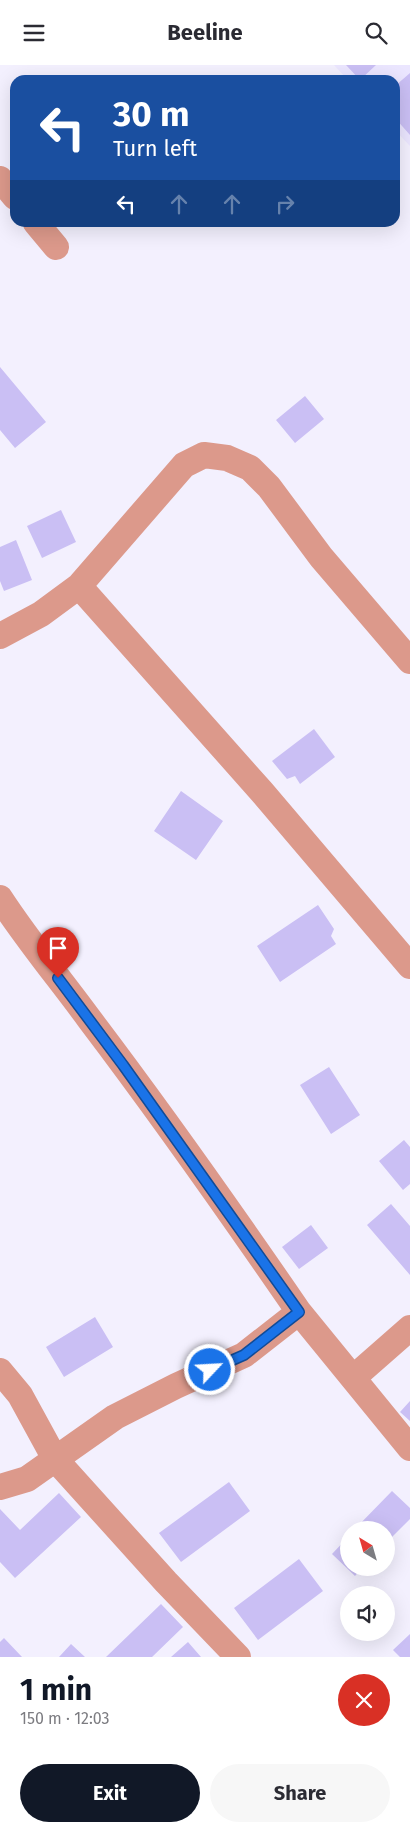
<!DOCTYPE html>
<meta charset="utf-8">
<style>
:root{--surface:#fff;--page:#f7f7f7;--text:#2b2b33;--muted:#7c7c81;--accent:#111827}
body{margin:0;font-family:"Fira Sans",sans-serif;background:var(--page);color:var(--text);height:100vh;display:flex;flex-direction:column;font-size:19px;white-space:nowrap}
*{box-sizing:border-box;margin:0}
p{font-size:16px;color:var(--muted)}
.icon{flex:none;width:28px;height:28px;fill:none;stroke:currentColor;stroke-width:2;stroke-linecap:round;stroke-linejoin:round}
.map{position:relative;height:1592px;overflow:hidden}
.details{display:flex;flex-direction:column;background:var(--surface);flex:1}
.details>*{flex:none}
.hud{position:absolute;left:10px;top:10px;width:390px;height:152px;border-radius:15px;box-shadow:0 5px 20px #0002;background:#1a4fa0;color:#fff;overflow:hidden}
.needle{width:32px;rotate:323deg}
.buttons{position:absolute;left:340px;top:1456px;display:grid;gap:10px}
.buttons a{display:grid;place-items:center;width:55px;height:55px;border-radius:50%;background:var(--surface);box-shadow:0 5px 20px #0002;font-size:25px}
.pin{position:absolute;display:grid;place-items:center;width:42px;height:42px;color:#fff;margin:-51px -21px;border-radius:50% 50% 50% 0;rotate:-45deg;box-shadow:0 0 5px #0007}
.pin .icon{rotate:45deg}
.me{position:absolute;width:55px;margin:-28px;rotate:65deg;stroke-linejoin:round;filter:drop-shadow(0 0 4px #0008)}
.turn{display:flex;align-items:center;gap:18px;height:105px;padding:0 20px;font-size:22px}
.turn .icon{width:65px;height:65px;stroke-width:2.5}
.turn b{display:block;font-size:35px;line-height:42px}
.lanes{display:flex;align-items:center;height:48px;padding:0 20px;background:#0003;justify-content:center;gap:25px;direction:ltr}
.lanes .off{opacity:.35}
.round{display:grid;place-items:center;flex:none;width:52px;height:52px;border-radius:26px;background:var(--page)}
.summary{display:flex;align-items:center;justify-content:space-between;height:85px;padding:0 20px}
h1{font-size:30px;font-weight:700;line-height:38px;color:var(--accent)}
.cta{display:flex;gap:10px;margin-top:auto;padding:10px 20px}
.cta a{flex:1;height:58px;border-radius:30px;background:var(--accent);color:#fff;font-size:20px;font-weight:700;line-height:58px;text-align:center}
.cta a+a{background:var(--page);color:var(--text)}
header{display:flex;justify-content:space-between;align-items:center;height:65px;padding:0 20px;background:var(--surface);font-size:22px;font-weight:700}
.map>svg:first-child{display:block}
.built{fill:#ebe6ff}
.building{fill:#cabff4}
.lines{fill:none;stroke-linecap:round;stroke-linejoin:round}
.minor{stroke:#dc998b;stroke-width:26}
.route-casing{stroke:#114b97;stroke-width:12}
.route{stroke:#1a73e8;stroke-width:9}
</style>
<header><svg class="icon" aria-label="menu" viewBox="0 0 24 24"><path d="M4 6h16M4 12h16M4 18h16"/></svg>Beeline<svg class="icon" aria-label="search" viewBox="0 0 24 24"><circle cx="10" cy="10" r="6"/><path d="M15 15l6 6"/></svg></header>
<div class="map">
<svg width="410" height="1592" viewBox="0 0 410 1592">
<rect width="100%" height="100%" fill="#f3f0fe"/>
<path class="built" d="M 334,0 L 410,0 L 410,81 L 395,65 L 395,15 L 348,15 Z"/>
<path class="building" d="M 346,0 L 376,0 L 360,15 Z
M 410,8 L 410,70 L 395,53 L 395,21 Z
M 0,302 L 46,357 L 15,383 L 0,365 Z
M 305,331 L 324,354 L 295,378 L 276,355 Z
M 61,445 L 76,477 L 42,493 L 27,461 Z
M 16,475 L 32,515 L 4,526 L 0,516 L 0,482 Z
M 314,664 L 335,692 L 300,719 L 295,711 L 287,714 L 272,696 Z
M 181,726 L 223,756 L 196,795 L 154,766 Z
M 318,840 L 334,864 L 331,871 L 336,879 L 280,917 L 257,881 Z
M 329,1002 L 360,1050 L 331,1069 L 300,1020 Z
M 404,1075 L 410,1082 L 410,1119 L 403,1125 L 379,1096 Z
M 391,1139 L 410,1161 L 410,1210 L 367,1160 Z
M 311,1160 L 328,1183 L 299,1204 L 282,1182 Z
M 95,1252 L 113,1282 L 64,1312 L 46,1282 Z
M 410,1336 L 410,1356 L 400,1347 Z
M 229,1417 L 250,1446 L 181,1497 L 159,1468 Z
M 392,1426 L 410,1443 L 410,1454 L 386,1478 L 386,1465 L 354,1465 Z
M 59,1428 L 81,1452 L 15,1513 L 0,1497 L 0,1444 L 20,1465 Z
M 349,1471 L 349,1502 L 363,1502 L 355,1511 L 332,1489 Z
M 299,1494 L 323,1526 L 258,1575 L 234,1543 Z
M 161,1539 L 183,1562 L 152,1592 L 106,1592 Z
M 410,1569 L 410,1592 L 400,1592 L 393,1585 Z
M 4,1573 L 22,1592 L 0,1592 L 0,1577 Z
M 188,1577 L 201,1592 L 171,1592 Z
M 71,1579 L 85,1592 L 59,1592 Z"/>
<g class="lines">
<path class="minor" d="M 0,114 L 15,132
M 36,158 L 56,182
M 79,521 L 262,727 L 410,901
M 0,571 L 41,549 L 79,521 L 184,400 L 204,390 L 227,393 L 250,403 L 269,422 L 321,492 L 410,596
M 0,833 C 28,876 60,914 90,955 C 162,1050 231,1148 299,1247 L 244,1290 L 176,1321 L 115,1352 L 27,1414 L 0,1422
M 299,1247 L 410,1383
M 0,1306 L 20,1330 L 55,1394 L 166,1517 L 238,1592
M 353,1313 L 410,1263"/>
</g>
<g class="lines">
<g class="route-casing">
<path id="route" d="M 58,913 L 123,1000 L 299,1247 L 244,1290 L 210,1305"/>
</g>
<use href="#route" class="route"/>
</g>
</svg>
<div class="buttons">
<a><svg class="needle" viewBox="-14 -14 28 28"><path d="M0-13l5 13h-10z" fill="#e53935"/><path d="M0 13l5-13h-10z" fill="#7c7c81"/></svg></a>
<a><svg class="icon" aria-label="sound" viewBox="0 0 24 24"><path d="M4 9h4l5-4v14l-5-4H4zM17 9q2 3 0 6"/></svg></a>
</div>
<div class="pin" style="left:58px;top:913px;background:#d93025"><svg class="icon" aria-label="arrive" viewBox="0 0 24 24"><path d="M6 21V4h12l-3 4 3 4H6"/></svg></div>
<svg class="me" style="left:210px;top:1305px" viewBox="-20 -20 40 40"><circle r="17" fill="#1a73e8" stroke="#fff" stroke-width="3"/><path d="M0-11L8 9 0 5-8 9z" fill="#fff"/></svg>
<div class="hud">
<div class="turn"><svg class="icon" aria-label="left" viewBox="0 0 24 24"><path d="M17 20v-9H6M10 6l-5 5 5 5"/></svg><div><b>30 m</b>Turn left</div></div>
<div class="lanes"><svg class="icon" aria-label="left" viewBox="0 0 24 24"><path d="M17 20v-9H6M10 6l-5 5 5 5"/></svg><svg class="icon off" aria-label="ahead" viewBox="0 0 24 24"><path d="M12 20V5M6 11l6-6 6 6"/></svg><svg class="icon off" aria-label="ahead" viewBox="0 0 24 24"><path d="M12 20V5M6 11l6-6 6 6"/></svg><svg class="icon off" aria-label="right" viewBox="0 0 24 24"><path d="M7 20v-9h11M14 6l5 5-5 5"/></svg></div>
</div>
</div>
<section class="details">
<div class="summary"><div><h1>1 min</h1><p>150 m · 12:03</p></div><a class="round" style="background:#d93025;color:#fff"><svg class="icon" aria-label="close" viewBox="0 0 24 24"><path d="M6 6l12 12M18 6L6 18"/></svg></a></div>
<div class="cta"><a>Exit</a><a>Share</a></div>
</section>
